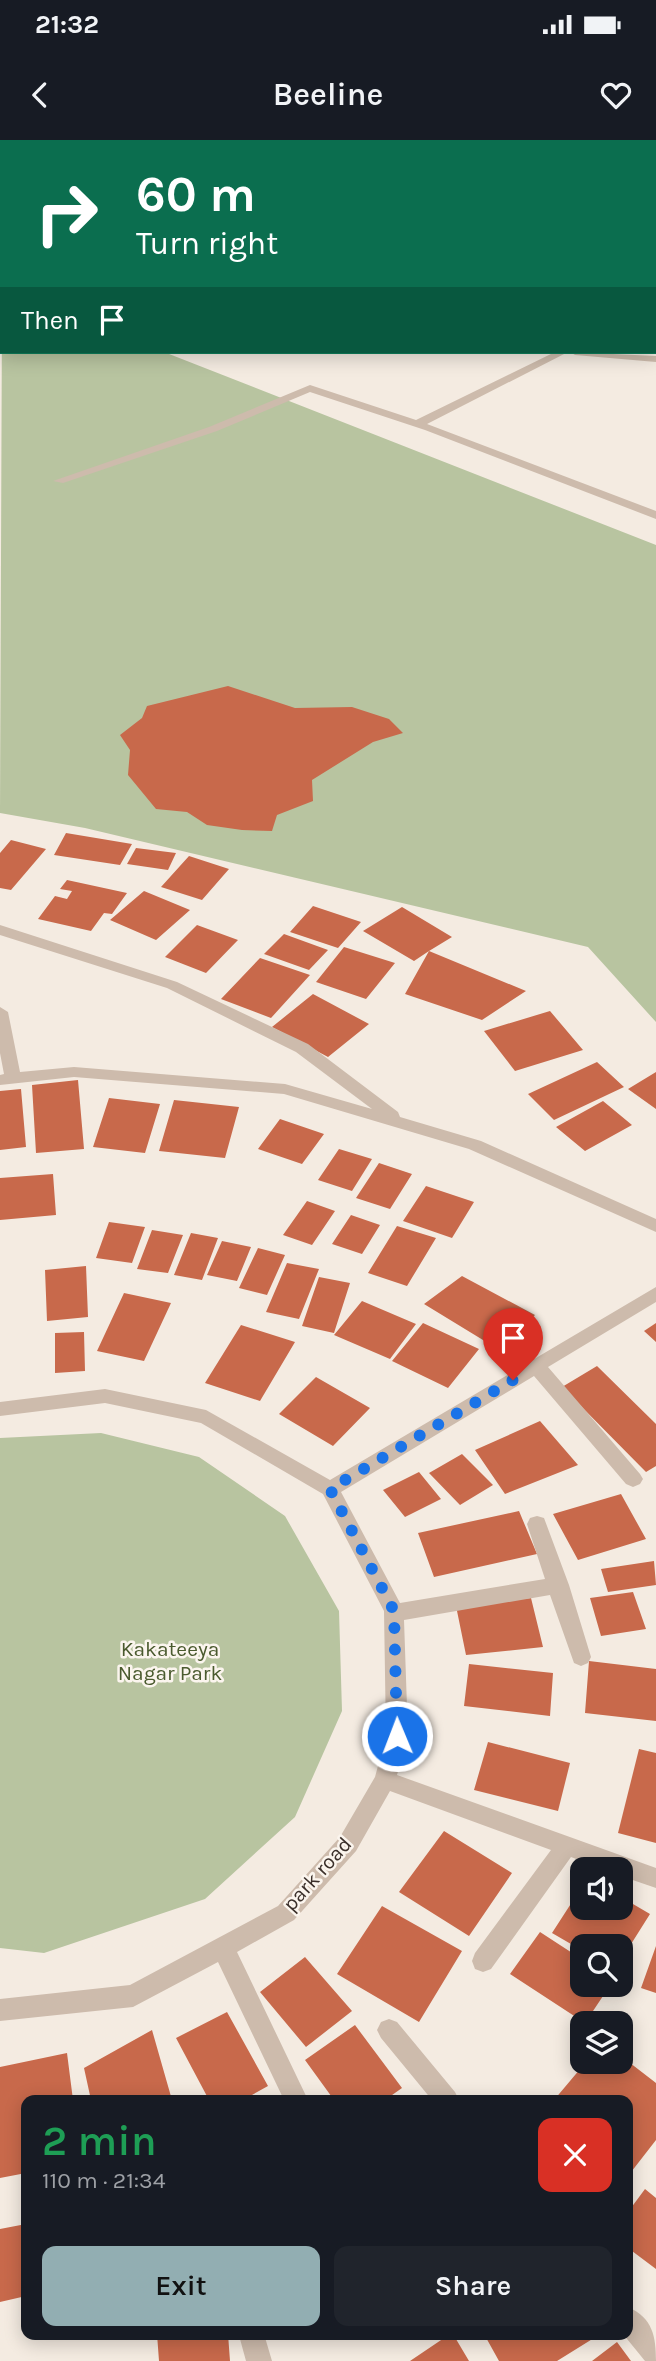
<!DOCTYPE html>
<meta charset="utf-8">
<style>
:root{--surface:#171b24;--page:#20242c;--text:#f1f3f6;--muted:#9ea1a6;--accent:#92aeb2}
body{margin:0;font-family:Karla,sans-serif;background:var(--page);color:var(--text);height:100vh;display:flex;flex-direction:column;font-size:26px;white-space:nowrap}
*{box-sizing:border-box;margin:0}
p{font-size:23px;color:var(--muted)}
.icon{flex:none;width:38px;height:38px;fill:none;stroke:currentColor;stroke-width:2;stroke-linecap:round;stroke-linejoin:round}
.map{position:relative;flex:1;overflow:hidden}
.side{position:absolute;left:21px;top:1955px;width:612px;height:245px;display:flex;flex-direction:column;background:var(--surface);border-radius:14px;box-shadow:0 4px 18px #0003}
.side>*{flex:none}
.guide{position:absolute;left:0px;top:0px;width:656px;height:214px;box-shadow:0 4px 18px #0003;background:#0b6e4f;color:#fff;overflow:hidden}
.controls{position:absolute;left:570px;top:1717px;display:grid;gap:14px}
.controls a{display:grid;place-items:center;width:63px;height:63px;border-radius:14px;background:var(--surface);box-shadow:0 4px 18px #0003;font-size:35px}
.pin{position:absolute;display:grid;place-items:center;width:60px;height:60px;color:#fff;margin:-72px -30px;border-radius:50% 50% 50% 0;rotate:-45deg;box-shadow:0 0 7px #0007}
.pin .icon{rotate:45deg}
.me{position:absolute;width:77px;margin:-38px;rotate:359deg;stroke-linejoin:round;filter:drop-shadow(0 0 5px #0008)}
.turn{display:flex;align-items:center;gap:24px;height:147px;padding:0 21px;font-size:32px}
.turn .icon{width:91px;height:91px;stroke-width:2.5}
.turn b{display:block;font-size:49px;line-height:60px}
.then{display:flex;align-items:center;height:66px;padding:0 21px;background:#0003;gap:14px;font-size:26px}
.round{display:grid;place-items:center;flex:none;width:74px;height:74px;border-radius:14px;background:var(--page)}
.head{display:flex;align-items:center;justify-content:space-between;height:119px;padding:0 21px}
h1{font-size:42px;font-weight:600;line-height:52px;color:#1e9e55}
.button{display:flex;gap:14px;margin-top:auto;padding:14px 21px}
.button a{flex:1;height:80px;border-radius:14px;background:var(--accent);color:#111;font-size:28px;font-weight:600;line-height:80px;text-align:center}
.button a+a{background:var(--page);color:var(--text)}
.status{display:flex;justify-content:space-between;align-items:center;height:49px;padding:0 35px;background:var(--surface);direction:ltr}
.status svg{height:19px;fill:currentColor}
header{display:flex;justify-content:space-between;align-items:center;height:91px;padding:0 21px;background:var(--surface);font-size:32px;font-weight:600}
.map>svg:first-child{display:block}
.green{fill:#b8c4a0}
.building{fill:#c8694b}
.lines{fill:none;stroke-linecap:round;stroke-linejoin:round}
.minor{fill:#cdbbac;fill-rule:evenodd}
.route{stroke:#1a73e8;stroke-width:12;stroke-dasharray:0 21.6}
.labels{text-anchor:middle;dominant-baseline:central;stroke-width:5;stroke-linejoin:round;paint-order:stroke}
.park-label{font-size:21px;fill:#4a5a2e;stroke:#fbf5ee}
.street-label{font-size:21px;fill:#3b302b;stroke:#fbf5ee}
</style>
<div class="status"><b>21:32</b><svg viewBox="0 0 49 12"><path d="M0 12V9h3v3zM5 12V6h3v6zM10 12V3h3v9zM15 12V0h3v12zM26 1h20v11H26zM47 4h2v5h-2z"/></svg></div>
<header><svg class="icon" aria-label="back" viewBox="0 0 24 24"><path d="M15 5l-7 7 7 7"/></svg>Beeline<svg class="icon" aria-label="heart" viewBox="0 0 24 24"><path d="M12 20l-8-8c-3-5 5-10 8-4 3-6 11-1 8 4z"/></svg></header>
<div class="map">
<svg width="656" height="2221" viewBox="0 0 656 2221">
<rect width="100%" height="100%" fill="#f4ebe1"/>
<path class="green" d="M 2,163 L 2,212 L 164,212 L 656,405 L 656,882 L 588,807 L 85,688 L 0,673 Z
M 101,1293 L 199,1317 L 285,1376 L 339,1471 L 342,1571 L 295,1677 L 205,1759 L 44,1813 L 0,1808 L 0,1298 Z"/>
<path class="building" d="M 228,546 L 295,568 L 352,567 L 389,579 L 403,593 L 373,602 L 312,640 L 313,661 L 277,675 L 272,691 L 242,690 L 207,685 L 187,672 L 156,669 L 128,635 L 130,610 L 120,595 L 142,578 L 147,566 Z
M 66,693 L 132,704 L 120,725 L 54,715 Z
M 11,700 L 46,709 L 11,750 L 0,748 L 0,713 Z
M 136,708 L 176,713 L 168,730 L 127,724 Z
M 189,716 L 229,729 L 202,760 L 161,747 Z
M 67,740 L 127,753 L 112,774 L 104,773 L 91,791 L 38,779 L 55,756 L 67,759 L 72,751 L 60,749 Z
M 144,751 L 190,770 L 156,800 L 110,780 Z
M 313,766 L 361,782 L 338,808 L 290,792 Z
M 402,767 L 452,797 L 429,811 L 526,851 L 482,880 L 405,854 L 429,811 L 414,821 L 363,791 Z
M 197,785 L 238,800 L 206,833 L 165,817 Z
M 284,794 L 328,810 L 309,830 L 264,814 Z
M 344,807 L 395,823 L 366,859 L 316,842 Z
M 260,818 L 310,835 L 271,878 L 221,859 Z
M 313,854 L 369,884 L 328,917 L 272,887 Z
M 550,871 L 583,910 L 515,931 L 484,891 Z
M 597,922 L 624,947 L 554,980 L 528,954 Z
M 656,932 L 656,969 L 628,949 Z
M 78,940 L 84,1009 L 36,1013 L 32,945 Z
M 21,949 L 26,1007 L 0,1010 L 0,951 Z
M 109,958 L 160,964 L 145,1013 L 93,1007 Z
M 174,960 L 239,967 L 225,1018 L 159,1011 Z
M 603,961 L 632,985 L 585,1011 L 556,987 Z
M 280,979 L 324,994 L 302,1024 L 258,1009 Z
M 339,1009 L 372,1019 L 352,1051 L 318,1040 Z
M 379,1023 L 412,1034 L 390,1069 L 356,1058 Z
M 53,1034 L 56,1075 L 0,1080 L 0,1038 Z
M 426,1046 L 474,1062 L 452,1098 L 403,1081 Z
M 307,1061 L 335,1071 L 312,1105 L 283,1095 Z
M 351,1075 L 380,1085 L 362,1114 L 332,1104 Z
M 109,1082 L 145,1087 L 132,1123 L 96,1118 Z
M 397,1086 L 436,1098 L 407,1146 L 368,1133 Z
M 152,1090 L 183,1095 L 168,1133 L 137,1129 Z
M 191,1093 L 218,1098 L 202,1140 L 174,1135 Z
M 222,1101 L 251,1107 L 237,1141 L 207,1135 Z
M 258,1108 L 285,1115 L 267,1155 L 239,1148 Z
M 287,1123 L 319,1129 L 299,1179 L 266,1172 Z
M 86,1126 L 88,1177 L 47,1181 L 45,1130 Z
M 462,1136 L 535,1175 L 501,1211 L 424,1164 Z
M 319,1137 L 350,1143 L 334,1193 L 302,1186 Z
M 124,1153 L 171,1163 L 144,1221 L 97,1211 Z
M 362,1161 L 416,1184 L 390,1219 L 334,1195 Z
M 423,1183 L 479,1209 L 448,1248 L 392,1221 Z
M 656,1183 L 656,1202 L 644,1191 Z
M 241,1185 L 295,1202 L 260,1261 L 205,1243 Z
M 84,1192 L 85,1231 L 55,1233 L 55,1193 Z
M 597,1226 L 656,1284 L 656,1326 L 646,1332 L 562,1247 Z
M 316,1237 L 370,1268 L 333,1306 L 279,1274 Z
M 540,1281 L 578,1325 L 505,1354 L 475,1310 Z
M 462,1314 L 493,1345 L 460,1365 L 429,1333 Z
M 419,1332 L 441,1359 L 405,1377 L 383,1350 Z
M 621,1354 L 646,1399 L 578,1420 L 553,1374 Z
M 519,1371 L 537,1414 L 434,1437 L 418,1393 Z
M 654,1421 L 656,1445 L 608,1452 L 601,1429 Z
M 633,1452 L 646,1489 L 601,1496 L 590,1458 Z
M 531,1458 L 543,1507 L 466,1515 L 456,1466 Z
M 589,1521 L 656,1529 L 656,1581 L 585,1573 Z
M 469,1524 L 553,1533 L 550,1576 L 464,1566 Z
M 488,1602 L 570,1623 L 558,1671 L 474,1650 Z
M 639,1609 L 656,1613 L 656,1703 L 618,1693 Z
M 444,1691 L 512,1733 L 469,1796 L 399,1752 Z
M 583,1745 L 583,1768 L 621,1768 L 621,1757 L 650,1774 L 621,1820 L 621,1806 L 583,1806 L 583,1811 L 552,1793 Z
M 382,1766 L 462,1811 L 419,1882 L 337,1834 Z
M 540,1792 L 583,1820 L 583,1844 L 611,1844 L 585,1883 L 510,1834 Z
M 656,1806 L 656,1853 L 641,1848 Z
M 305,1817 L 352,1871 L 306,1907 L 260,1852 Z
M 227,1872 L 268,1946 L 243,1960 L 209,1960 L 176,1898 Z
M 355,1885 L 402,1948 L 385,1960 L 334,1960 L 305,1920 Z
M 152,1890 L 172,1960 L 91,1960 L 84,1928 Z
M 67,1913 L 73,1960 L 26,1960 L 26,2033 L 0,2038 L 0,1927 Z
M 621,1916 L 656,1943 L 656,2000 L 628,2036 L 628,1960 L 554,1960 L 586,1922 L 621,1922 Z
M 645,2049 L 656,2058 L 656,2129 L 628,2108 L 628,2072 Z
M 26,2084 L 26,2156 L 0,2162 L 0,2089 Z
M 157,2194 L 228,2194 L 230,2221 L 159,2221 Z
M 450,2194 L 453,2194 L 469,2221 L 410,2221 Z
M 484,2194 L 592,2194 L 594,2198 L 557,2221 L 499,2221 Z
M 617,2202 L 631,2221 L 592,2221 Z"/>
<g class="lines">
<path class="minor" d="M 61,0 L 78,0 L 60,2 Z
M 0,18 L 2,18 L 2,24 L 0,24 Z
M 0,118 L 2,118 L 2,126 L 0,125 Z
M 654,187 L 656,187 L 654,195 Z
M 555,212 L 568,212 L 427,284 L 656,371 L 656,379 L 425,290 L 310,252 L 217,291 L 63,343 L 53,341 L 209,287 L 310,245 L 416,280 Z
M 570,212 L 656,216 L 656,222 L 575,215 Z
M 0,785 L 177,842 L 308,904 L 398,972 L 400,977 L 481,1001 L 656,1079 L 656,1092 L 469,1009 L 284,954 L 74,937 L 0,945 L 0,935 L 4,934 L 0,913 L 0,867 L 8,872 L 20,932 L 74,927 L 285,944 L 372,969 L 296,912 L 167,848 L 0,795 Z
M 656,1147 L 656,1162 L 548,1227 L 640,1334 L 643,1339 L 640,1344 L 633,1347 L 626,1344 L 534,1236 L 341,1352 L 400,1463 L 545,1439 L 527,1384 L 530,1378 L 537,1376 L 544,1378 L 569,1445 L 591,1517 L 588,1523 L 581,1526 L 574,1523 L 550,1455 L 404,1480 L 408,1596 L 397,1635 L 656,1728 L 656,1748 L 621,1736 L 621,1729 L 603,1729 L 571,1717 L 491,1829 L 483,1832 L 475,1829 L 472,1821 L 475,1813 L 551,1710 L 390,1651 L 356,1711 L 294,1780 L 237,1812 L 308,1960 L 284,1960 L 218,1822 L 133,1867 L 0,1881 L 0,1859 L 130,1845 L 278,1766 L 340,1697 L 375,1637 L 386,1596 L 384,1471 L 323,1354 L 201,1283 L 105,1263 L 0,1276 L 0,1262 L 105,1249 L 206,1270 L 330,1340 Z
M 389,1879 L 397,1882 L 455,1952 L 459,1960 L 432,1960 L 381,1898 L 377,1890 L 381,1882 Z
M 628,2167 C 653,2178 656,2197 656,2221 L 645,2221 L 623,2194 L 628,2194 Z
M 242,2194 L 264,2194 L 272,2221 L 246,2221 L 240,2199 Z"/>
</g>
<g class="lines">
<path class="route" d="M 397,1596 L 394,1471 L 330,1349 L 513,1240"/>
</g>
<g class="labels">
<g class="park-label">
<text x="170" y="1509">Kakateeya<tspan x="170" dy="24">Nagar Park</tspan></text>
</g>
<g class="street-label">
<text transform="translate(317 1734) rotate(-48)">park road</text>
</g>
</g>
</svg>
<div class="controls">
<a><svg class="icon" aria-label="sound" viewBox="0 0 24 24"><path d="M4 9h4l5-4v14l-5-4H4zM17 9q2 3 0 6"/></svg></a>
<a><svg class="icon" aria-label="search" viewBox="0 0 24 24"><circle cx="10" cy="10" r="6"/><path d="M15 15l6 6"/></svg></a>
<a><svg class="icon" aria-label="layers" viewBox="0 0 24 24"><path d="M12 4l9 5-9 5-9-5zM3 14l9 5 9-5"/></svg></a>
</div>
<div class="pin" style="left:513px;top:1240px;background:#d93025"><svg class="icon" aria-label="arrive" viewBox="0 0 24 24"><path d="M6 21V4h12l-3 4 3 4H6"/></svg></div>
<svg class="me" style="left:397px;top:1596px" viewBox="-20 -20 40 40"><circle r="17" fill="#1a73e8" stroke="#fff" stroke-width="3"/><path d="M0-11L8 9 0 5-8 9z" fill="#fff"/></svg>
<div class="guide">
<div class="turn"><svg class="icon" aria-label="right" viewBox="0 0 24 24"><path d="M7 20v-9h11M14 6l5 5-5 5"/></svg><div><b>60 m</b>Turn right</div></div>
<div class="then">Then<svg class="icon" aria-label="arrive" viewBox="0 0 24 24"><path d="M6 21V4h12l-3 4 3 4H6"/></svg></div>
</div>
<section class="side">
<div class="head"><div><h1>2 min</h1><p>110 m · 21:34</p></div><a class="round" style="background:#d93025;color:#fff"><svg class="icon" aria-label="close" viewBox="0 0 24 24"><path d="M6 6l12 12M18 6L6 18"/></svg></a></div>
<div class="button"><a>Exit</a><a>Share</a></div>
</section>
</div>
